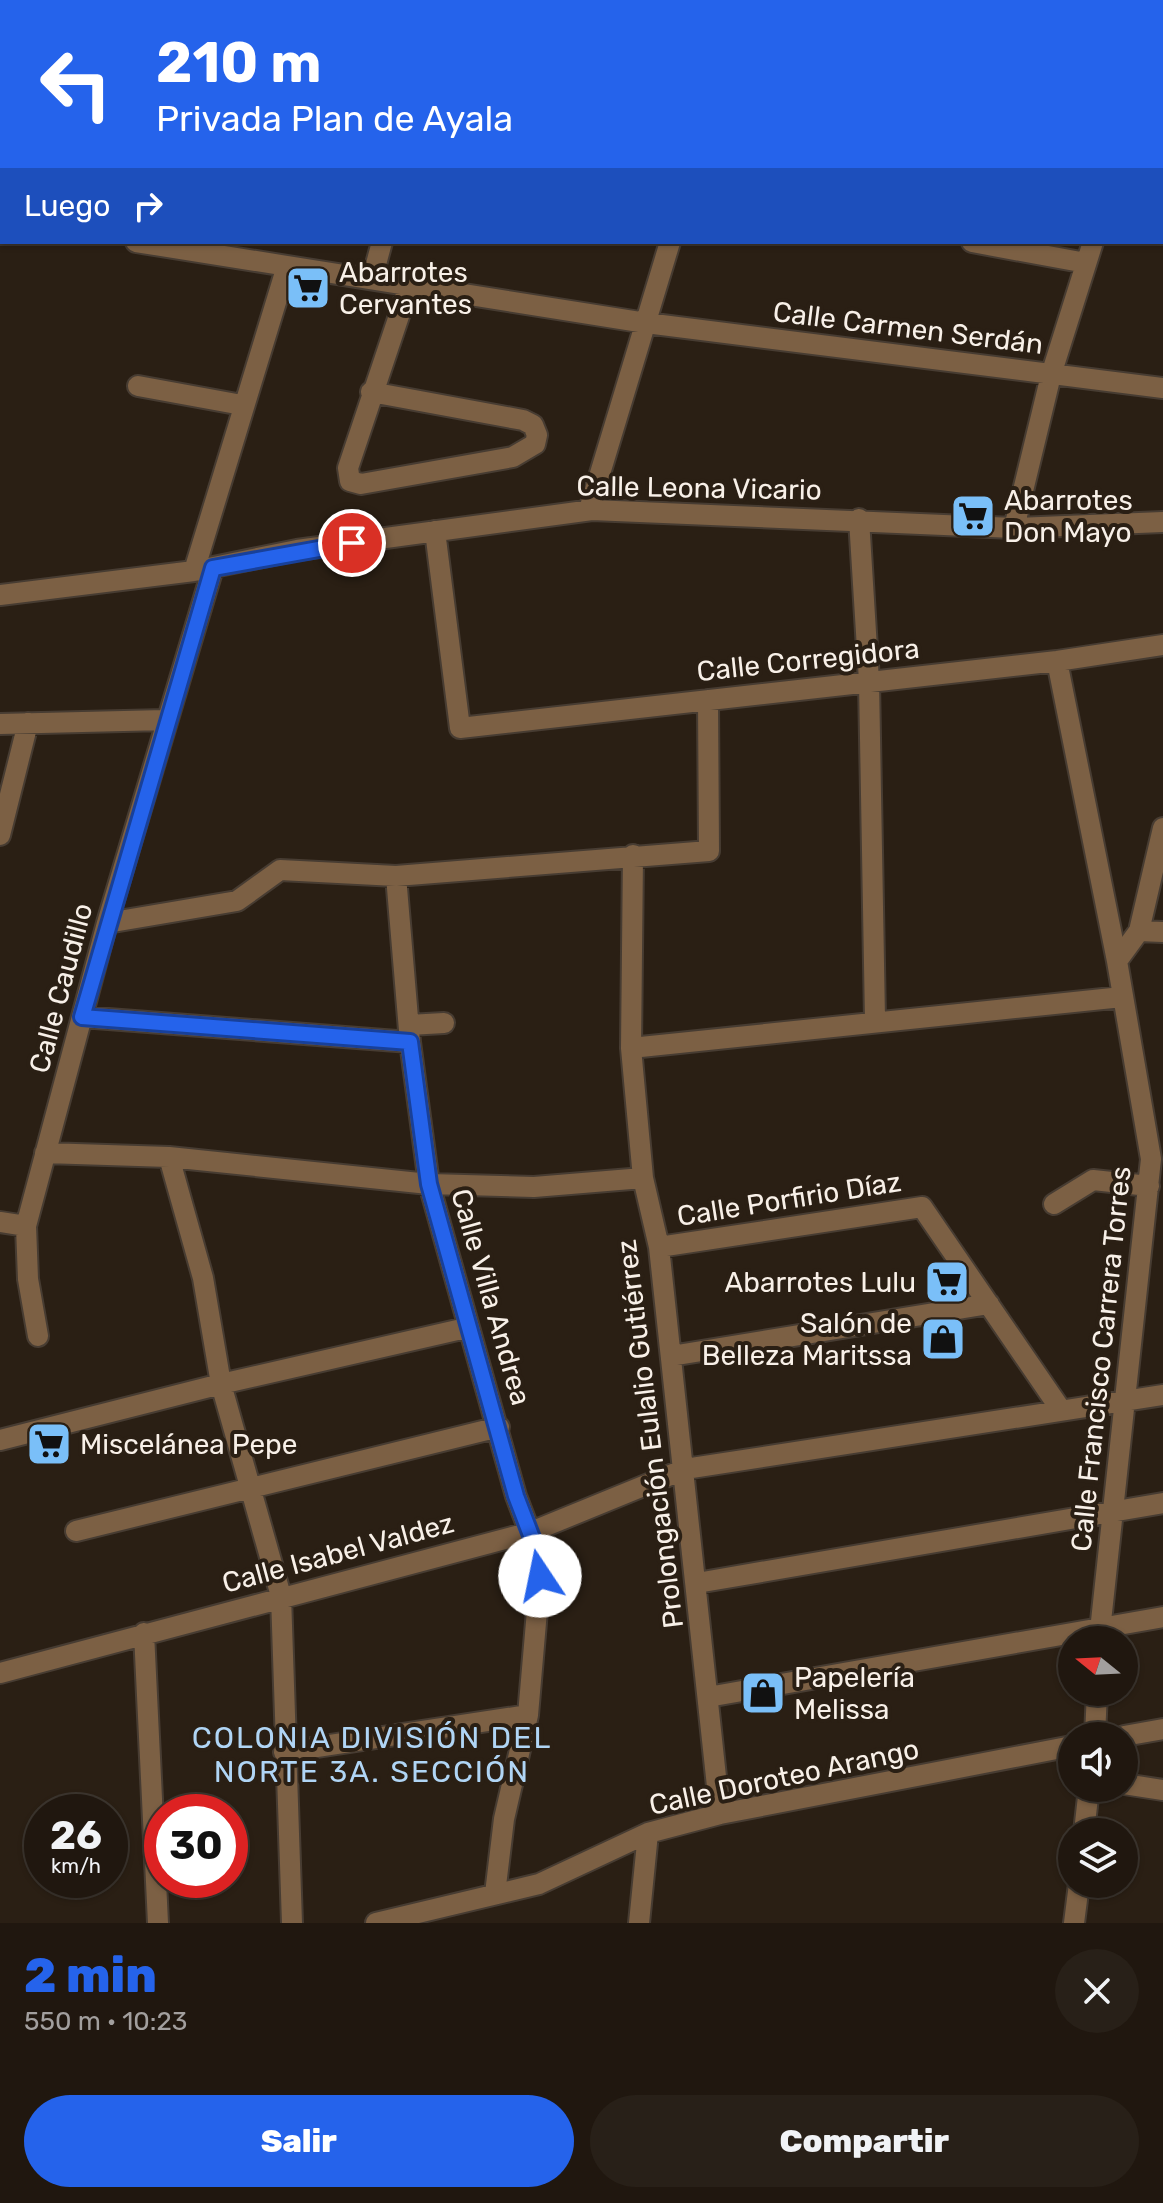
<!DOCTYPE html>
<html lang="es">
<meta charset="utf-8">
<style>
:root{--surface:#20170f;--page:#282018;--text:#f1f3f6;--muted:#a29f9e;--line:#3d362f;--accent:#2563eb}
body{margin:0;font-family:Rubik,sans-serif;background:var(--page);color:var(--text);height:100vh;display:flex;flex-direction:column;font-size:30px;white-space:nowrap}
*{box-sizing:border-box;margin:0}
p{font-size:26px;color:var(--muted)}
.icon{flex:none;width:44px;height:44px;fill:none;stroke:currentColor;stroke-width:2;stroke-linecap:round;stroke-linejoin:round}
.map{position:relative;height:1923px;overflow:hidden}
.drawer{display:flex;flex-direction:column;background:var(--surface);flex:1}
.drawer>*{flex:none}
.banner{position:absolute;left:0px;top:0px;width:1164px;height:244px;box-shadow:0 2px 6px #0004,0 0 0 2px var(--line);background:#2563eb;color:#fff;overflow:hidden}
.needle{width:52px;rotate:288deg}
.fabs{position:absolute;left:1058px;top:1626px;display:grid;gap:16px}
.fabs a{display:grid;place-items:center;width:80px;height:80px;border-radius:50%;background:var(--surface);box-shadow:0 2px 6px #0004,0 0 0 2px var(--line);font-size:40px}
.speed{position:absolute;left:24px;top:1794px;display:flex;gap:16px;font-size:40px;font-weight:700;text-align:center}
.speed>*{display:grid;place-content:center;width:104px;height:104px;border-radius:50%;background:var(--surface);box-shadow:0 2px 6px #0004,0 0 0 2px var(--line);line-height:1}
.speed small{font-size:20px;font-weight:400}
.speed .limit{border:12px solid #d22;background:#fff;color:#111}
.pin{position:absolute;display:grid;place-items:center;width:68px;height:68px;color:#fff;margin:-34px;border:4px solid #fff;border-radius:50%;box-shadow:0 2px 8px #0007}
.me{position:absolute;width:88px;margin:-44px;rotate:349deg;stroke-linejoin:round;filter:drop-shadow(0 0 6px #0008)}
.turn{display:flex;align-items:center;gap:28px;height:168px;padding:0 24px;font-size:36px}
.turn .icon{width:104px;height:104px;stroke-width:2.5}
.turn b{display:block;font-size:56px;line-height:68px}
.then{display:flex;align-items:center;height:76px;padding:0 24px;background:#0003;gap:16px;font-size:30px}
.round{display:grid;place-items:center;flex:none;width:84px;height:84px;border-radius:42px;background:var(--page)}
.summary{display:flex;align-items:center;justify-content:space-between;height:136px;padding:0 24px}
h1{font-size:48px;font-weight:800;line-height:60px;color:var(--accent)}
.button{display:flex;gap:16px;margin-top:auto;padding:16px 24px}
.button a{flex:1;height:92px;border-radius:48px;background:var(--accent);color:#fff;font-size:32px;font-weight:800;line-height:92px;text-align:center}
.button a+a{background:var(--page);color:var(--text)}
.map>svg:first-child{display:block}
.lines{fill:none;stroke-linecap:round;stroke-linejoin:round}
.minor-casing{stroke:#473c32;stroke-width:24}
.minor{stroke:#7c6044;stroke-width:20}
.route-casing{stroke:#184099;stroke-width:20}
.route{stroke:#2563eb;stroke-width:14}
.labels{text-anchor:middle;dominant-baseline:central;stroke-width:8;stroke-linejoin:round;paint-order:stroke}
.poi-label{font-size:28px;fill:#f8f0e8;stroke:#2a1f14;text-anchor:start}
.street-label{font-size:28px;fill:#f8f0e8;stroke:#2a1f14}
.neighbourhood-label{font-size:30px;letter-spacing:2px;fill:#b0d5f5;stroke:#2a1f14}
</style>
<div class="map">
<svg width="1163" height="1923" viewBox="0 0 1163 1923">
<rect width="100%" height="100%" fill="#2a1f14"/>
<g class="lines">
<g class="minor-casing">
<path id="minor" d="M 422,0 L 435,2
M 143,2 L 144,0
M 523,2 L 524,0
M 743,2 L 743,0
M 1090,2 L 1090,0
M 0,9 L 2,9
M 1162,108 L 1163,108
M 0,120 L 2,120
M 0,221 L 2,221
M 136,242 L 646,323 L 1163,388
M 972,242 L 1086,263
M 372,279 L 382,242
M 138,386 L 242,405
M 371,392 L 523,420 L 533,425 L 537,435 L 535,444 L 513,457 L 361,484 L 350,481 L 348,468 L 409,286
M 589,510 L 670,242
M 859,519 L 869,681 L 875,1020
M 1014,528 L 1051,375 L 1093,242
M 435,531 L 460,728 L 1057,661 L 1163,645
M 194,571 L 287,266
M 0,595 L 194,571 L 297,550 L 592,510 L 1014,528 L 1163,522
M 1057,661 L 1117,961 L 1151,1159 L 1099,1640
M 0,724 L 165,720
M 0,835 L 28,723
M 633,855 L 631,1048 L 643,1178 L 659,1247 L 720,1814
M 396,876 L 410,1042 L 429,1184 L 516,1496 L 537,1551 L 540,1576 L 528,1715 L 504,1819 L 495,1894
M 107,923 L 237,901 L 280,870 L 396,876 L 709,851 L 708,700
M 1139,931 L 1163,932
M 1117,961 L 1139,931 L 1163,828
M 82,1017 L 410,1042
M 409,1025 L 444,1023
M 631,1048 L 1122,997
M 45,1153 L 169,1157 L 429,1184 L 534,1187 L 643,1178
M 169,1157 L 203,1278 L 221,1384 L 281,1596 L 292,1923
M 1054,1204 L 1093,1180 L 1149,1186
M 0,1222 L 26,1226
M 659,1247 L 922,1207 L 1061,1410
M 38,1336 L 28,1279 L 26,1226 L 107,923 L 213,568
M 671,1356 L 989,1304
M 0,1440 L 221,1384 L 466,1328
M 76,1531 L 499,1427
M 697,1583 L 1163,1503
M 144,1633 L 158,1923
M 0,1673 L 531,1532 L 685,1469 L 1163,1395
M 708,1697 L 1163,1617
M 1095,1736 L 1097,1692
M 1124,1736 L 1163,1729
M 284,1752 L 528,1715
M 1124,1784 L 1163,1790
M 1084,1832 L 1089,1788
M 376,1923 L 539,1884 L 648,1833 L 720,1814 L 1072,1746
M 639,1923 L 648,1833
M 1074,1923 L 1079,1884"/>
</g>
<use href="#minor" class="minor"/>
</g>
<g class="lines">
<g class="route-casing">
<path id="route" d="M 352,543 L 213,568 L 82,1017 L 410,1042 L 429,1184 L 516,1496 L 537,1551 L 540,1576"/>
</g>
<use href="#route" class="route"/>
</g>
<defs>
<g id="supermarket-square" transform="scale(2.3)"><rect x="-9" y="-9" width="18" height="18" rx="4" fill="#7abff8" stroke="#2a1f14"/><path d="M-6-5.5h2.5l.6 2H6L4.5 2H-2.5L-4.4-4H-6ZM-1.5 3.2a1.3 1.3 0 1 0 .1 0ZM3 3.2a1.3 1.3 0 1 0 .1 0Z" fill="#111"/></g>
<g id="shop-square" transform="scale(2.3)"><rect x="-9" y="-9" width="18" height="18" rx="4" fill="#7abff8" stroke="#2a1f14"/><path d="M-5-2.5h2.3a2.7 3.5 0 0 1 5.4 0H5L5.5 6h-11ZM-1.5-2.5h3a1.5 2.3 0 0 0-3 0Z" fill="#111"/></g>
</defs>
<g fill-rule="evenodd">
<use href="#supermarket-square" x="308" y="288"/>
<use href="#supermarket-square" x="973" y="516"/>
<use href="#supermarket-square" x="947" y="1282"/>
<use href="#shop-square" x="943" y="1339"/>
<use href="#supermarket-square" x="49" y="1444"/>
<use href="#shop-square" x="763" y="1693"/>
</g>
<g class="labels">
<g class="poi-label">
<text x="339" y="272">Abarrotes<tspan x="339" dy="32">Cervantes</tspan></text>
<text x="1004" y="500">Abarrotes<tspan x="1004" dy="32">Don Mayo</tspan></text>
<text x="916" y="1282" text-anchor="end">Abarrotes Lulu</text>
<text x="912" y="1323" text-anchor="end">Salón de<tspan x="912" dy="32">Belleza Maritssa</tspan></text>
<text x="80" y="1444">Miscelánea Pepe</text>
<text x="794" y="1677">Papelería<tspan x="794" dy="32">Melissa</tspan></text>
</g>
<g class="street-label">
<text transform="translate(908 328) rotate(7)">Calle Carmen Serdán</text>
<text transform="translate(699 488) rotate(1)">Calle Leona Vicario</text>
<text transform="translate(808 660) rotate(-6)">Calle Corregidora</text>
<text transform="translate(61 988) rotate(-75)">Calle Caudillo</text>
<text transform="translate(789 1199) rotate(-9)">Calle Porfirio Díaz</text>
<text transform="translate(491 1297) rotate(74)">Calle Villa Andrea</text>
<text transform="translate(1101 1359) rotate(-84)">Calle Francisco Carrera Torres</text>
<text transform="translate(650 1434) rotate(-97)">Prolongación Eulalio Gutiérrez</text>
<text transform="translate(338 1553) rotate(-15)">Calle Isabel Valdez</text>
<text transform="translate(784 1777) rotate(-12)">Calle Doroteo Arango</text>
</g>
<g class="neighbourhood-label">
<text x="372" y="1738">COLONIA DIVISIÓN DEL<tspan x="372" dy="34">NORTE 3A. SECCIÓN</tspan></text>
</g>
</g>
</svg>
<div class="fabs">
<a><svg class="needle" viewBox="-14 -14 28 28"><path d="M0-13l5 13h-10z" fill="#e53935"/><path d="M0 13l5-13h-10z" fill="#a29f9e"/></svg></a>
<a><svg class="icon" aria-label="sound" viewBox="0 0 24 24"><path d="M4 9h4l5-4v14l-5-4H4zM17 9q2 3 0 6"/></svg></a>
<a><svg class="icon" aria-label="layers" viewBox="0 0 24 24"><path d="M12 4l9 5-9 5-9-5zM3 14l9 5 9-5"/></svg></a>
</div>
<div class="speed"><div>26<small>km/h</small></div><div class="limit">30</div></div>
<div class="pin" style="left:352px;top:543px;background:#d93025"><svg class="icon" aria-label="arrive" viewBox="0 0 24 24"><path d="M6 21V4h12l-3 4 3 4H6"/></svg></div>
<svg class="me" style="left:540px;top:1576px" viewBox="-20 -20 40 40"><circle r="19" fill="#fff"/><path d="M0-13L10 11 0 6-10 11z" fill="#2563eb"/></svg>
<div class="banner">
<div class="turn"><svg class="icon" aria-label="left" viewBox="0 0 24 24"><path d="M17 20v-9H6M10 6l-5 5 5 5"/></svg><div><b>210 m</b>Privada Plan de Ayala</div></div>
<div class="then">Luego<svg class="icon" aria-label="right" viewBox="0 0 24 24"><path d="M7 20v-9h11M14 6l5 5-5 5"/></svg></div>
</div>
</div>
<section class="drawer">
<div class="summary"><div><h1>2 min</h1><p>550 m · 10:23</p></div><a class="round"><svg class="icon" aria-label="close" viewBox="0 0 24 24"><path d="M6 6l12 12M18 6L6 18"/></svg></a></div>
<div class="button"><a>Salir</a><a>Compartir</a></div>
</section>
